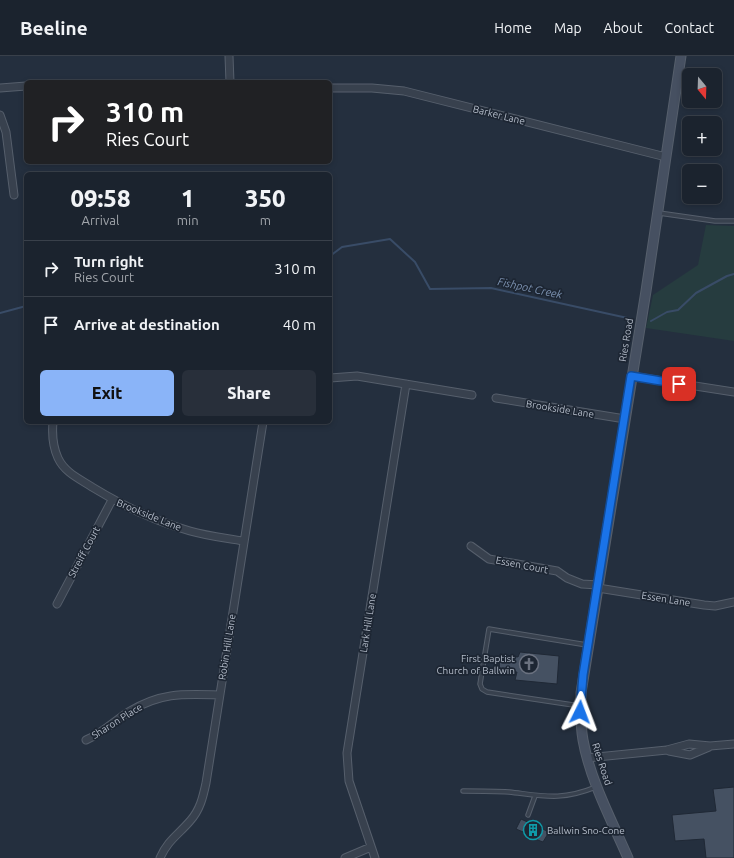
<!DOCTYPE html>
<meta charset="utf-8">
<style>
:root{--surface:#1b232e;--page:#282f3a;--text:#f1f3f6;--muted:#a0a4aa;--line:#39404a;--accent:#8ab4f8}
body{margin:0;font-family:Ubuntu,sans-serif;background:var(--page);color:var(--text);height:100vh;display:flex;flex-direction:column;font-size:15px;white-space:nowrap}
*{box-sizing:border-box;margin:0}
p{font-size:13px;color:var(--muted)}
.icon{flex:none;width:22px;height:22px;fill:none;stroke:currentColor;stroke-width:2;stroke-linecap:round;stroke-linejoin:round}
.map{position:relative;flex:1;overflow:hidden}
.drawer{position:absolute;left:24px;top:116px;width:308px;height:252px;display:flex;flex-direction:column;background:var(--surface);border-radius:6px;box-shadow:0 2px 6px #0003,0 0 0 1px var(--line)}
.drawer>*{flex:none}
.hud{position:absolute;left:24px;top:24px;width:308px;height:84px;border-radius:6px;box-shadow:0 2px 6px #0003,0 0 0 1px var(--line);background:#202124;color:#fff;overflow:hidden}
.needle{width:26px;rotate:161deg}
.fabs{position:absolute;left:682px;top:12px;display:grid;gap:8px}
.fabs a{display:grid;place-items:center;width:40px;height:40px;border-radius:6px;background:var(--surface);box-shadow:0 2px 6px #0003,0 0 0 1px var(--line);font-size:20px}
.pin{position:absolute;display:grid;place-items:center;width:34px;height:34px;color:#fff;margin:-17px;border-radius:8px;box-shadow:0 2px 6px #0006}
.me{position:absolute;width:44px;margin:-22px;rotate:3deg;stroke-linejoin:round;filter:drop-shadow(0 0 3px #0008)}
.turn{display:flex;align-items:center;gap:14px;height:84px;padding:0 16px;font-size:18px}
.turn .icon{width:52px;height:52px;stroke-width:2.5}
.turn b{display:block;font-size:28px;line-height:34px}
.eta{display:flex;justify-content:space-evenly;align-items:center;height:68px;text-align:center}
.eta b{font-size:24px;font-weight:800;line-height:28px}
.cta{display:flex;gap:8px;margin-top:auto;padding:8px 16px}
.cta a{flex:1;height:46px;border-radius:6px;background:var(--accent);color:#111;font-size:16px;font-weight:800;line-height:46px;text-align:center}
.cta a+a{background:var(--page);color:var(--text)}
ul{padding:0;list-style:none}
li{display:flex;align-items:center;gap:12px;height:56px;padding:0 16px;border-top:1px solid var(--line)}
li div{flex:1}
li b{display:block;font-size:15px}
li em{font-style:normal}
header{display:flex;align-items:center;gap:24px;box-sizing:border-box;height:56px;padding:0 20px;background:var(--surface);border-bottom:1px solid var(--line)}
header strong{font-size:19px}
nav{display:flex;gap:22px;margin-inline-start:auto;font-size:14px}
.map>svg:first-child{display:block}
.green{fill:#263c3f}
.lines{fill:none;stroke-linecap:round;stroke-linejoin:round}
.stream{stroke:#394c67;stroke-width:2}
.building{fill:#455162;stroke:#1f2835}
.lane-casing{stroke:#565f6c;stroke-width:5.5}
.street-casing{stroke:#565f6c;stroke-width:9}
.secondary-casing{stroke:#565f6c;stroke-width:11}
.lane{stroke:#38414e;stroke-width:3.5}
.street{stroke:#38414e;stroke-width:7}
.secondary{stroke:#465061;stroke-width:9}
.route-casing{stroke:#114b97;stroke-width:10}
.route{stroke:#1a73e8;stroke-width:7}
.labels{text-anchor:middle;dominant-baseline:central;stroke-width:3.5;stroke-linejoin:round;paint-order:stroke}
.street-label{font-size:10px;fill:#b4bcc9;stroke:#1d2633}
.poi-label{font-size:10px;fill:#b4bcc9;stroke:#1d2633;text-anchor:end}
.water-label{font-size:11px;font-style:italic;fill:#7c92b1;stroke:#1d2633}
</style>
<header>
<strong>Beeline</strong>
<nav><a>Home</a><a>Map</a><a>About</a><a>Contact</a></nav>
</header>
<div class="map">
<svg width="734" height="802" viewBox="0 0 734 802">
<rect width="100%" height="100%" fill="#242f3e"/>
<path class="green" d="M 706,169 L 734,170 L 734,285 L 646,272 L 653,239 L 698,209 Z"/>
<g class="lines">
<path class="stream" d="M 330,200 L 342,191 L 390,183 L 415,206 L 430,233 L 491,232 L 632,263
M 0,257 L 26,250
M 651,265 L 667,256 L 678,254 L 696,237 L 727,220 L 734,218"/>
</g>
<path class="building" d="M 520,596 L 559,600 L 557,628 L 515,624 L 517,616 L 499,615 L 500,598 L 518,601 Z
M 734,731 L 734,802 L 706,802 L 704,783 L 675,785 L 672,759 L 716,755 L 713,733 Z
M 521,763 L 549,776 L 543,786 L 527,780 L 528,778 L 516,773 Z"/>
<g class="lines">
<g class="lane-casing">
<path id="lane" d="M 659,157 L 715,165 L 734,165
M 580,650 L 487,636 L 482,633 L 480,628 L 489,573 L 587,589
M 463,735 C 478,735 494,735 509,736 C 544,740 561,745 596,731
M 528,759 L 535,740"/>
</g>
<g class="street-casing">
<path id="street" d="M 229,0 L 230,26
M 0,32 L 26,30
M 330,32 L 372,32 L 404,35 L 666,101
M 0,59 L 6,76 L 14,139
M 631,320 L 734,336
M 330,322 L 357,320 L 472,339
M 496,342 L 625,363
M 53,366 C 52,377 53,391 58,402 C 65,417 80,423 92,431 C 123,450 155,465 190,475 C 207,480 226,482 243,485
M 471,490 L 489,503 L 557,515 L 567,522 L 582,528 L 598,529
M 598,532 L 704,549 L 715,550 L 734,546
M 57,548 L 112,444
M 86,684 C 103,677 115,664 130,655 C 162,636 184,638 219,639
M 669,695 L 690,699 L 709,691
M 587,702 L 667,694 L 689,688 L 710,690 L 734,688
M 160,802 C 168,784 178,779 190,765 C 200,754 203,741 206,727 L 263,366
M 345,802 L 371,791
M 375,802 L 349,725 L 347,697 L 406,328"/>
</g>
<g class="secondary-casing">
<path id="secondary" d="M 628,802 C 612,765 590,724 583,684 C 580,668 581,653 581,637 L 646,235 L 681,0"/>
</g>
<use href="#lane" class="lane"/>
<use href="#street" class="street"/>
<use href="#secondary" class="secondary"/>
</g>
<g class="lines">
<g class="route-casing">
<path id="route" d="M 580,656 L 583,619 L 631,320 L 679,328"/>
</g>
<use href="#route" class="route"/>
</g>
<defs>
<g id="church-ring" transform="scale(1)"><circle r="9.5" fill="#1d2633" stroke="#6b7280" stroke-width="1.5"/><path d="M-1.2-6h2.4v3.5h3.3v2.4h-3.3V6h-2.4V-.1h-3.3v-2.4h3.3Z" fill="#6b7280"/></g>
<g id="building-ring" transform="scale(1)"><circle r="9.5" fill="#1d2633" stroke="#0f9aa8" stroke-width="1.5"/><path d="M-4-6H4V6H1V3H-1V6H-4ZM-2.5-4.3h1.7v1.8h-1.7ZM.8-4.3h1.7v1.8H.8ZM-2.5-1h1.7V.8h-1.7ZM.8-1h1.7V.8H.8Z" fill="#0f9aa8"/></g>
</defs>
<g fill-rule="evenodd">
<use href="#church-ring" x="529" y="608"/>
<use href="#building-ring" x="533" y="774"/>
</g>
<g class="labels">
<g class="street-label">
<text transform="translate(499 59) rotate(14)">Barker Lane</text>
<text transform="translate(626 284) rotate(-80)">Ries Road</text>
<text transform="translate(560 353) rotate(9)">Brookside Lane</text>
<text transform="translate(149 459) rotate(22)">Brookside Lane</text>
<text transform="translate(84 496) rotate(-62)">Streiff Court</text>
<text transform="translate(522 509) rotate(11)">Essen Court</text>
<text transform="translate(666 543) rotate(9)">Essen Lane</text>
<text transform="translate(368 567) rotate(-81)">Lark Hill Lane</text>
<text transform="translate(227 591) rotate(-81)">Robin Hill Lane</text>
<text transform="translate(117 665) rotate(-32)">Sharon Place</text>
<text transform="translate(602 708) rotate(72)">Ries Road</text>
</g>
<g class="poi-label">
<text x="515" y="602">First Baptist<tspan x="515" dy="12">Church of Ballwin</tspan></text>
<text x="547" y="774" text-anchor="start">Ballwin Sno-Cone</text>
</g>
<g class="water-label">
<text transform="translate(530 232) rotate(12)">Fishpot Creek</text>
</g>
</g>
</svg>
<div class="fabs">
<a><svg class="needle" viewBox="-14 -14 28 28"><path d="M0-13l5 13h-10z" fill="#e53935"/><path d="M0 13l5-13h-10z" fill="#a0a4aa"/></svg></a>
<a>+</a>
<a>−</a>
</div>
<div class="pin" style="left:679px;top:328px;background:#d93025"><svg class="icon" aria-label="arrive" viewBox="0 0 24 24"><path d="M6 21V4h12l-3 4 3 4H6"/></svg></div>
<svg class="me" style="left:580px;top:656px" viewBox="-20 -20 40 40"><path d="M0-17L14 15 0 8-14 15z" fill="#1a73e8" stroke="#fff" stroke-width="4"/></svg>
<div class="hud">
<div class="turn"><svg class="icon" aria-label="right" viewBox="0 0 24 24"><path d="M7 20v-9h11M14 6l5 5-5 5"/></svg><div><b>310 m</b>Ries Court</div></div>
</div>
<section class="drawer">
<div class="eta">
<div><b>09:58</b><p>Arrival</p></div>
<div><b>1</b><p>min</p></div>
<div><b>350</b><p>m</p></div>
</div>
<ul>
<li><svg class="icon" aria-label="right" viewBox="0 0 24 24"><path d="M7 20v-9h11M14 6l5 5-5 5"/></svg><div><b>Turn right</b><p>Ries Court</p></div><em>310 m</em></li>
<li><svg class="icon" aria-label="arrive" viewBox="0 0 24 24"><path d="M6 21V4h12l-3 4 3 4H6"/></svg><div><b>Arrive at destination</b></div><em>40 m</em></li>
</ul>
<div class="cta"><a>Exit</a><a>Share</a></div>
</section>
</div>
